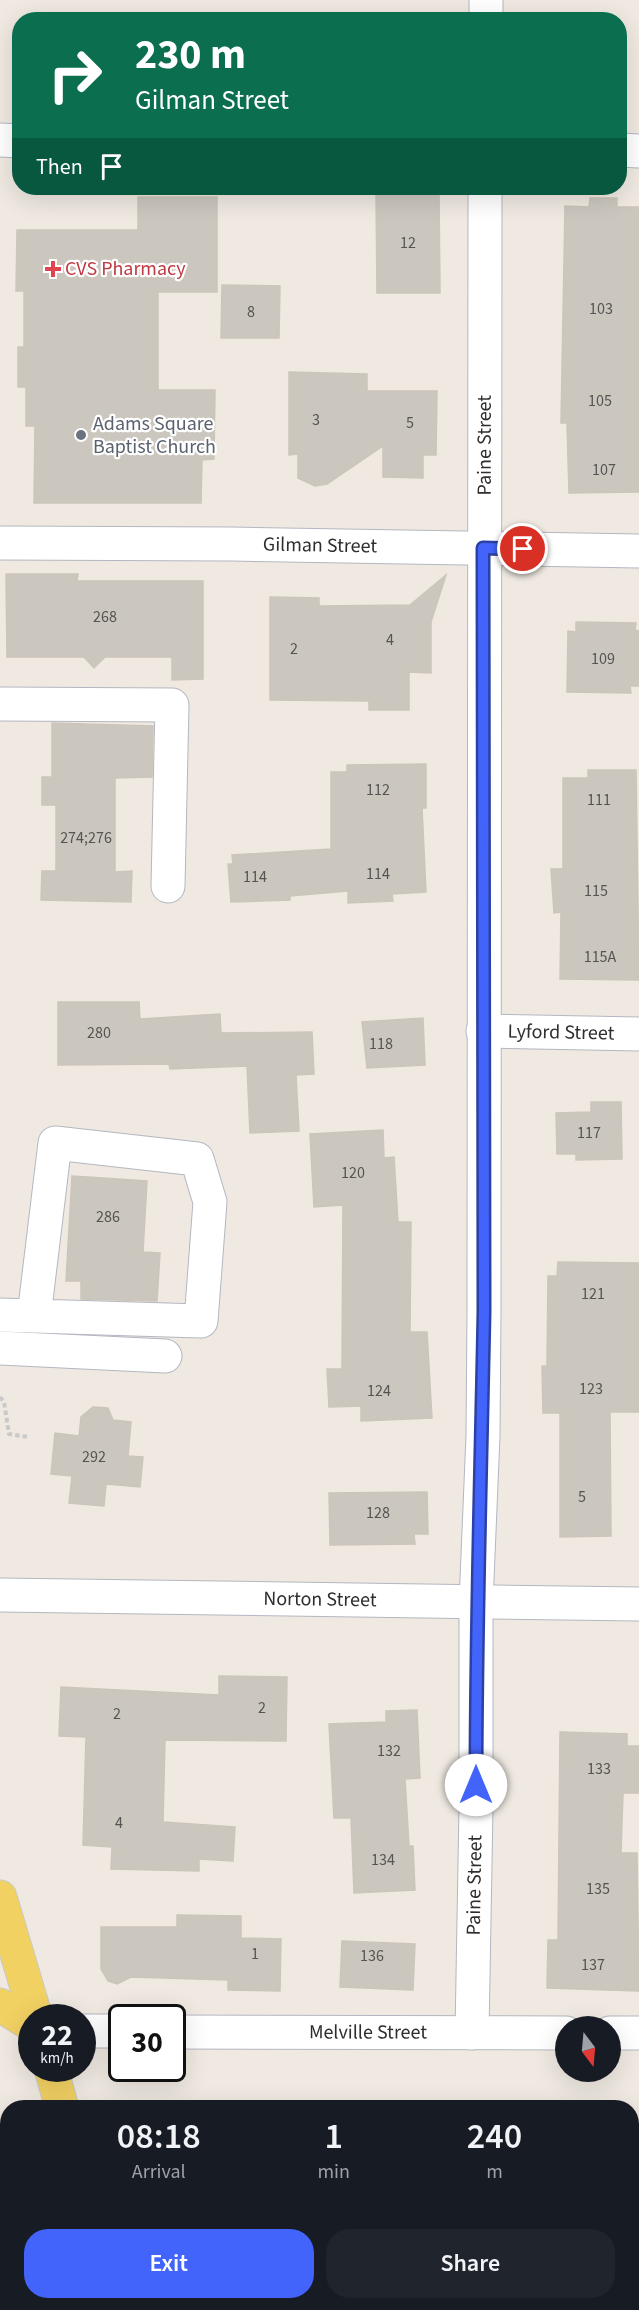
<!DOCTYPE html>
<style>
:root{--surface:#171b24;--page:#20242c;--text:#f1f3f6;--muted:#9ea1a6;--accent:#4264fb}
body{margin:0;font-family:"Source Sans 3",sans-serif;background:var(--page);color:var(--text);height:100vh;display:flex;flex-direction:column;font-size:22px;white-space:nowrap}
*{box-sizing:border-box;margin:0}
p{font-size:20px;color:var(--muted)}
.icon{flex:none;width:33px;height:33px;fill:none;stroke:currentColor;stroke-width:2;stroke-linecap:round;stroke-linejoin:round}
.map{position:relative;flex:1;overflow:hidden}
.panel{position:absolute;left:0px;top:2100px;width:639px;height:210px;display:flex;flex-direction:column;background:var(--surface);border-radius:24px 24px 0 0;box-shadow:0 6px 24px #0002}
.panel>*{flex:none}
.top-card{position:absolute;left:12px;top:12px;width:615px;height:183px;border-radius:24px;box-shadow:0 6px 24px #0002;background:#0b6e4f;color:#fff;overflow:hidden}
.needle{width:39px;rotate:164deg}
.fabs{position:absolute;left:555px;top:2016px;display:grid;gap:12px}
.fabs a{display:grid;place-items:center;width:66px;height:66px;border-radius:50%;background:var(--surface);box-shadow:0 6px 24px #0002;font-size:30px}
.speed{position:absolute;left:18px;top:2004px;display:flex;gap:12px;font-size:30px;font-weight:700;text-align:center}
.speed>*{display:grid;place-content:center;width:78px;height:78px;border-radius:50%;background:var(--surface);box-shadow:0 6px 24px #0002;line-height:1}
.speed small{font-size:15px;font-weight:400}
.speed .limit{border:3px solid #111;border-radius:9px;background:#fff;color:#111}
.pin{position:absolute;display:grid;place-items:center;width:51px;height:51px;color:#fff;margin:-26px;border:3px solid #fff;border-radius:50%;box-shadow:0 2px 6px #0007}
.me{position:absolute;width:66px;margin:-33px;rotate:0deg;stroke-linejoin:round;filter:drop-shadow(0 0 4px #0008)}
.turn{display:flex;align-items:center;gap:21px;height:126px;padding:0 24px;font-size:27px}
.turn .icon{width:78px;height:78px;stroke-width:2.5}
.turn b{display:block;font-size:42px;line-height:51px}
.then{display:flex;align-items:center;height:57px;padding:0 24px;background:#0003;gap:12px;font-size:22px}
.eta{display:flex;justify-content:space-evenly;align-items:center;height:102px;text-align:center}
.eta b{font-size:36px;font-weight:600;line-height:42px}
.action{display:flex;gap:12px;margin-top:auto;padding:12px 24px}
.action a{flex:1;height:69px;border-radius:24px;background:var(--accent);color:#fff;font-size:24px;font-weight:600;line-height:69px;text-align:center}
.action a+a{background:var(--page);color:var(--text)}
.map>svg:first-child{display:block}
.building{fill:#cbc7bf;stroke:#cbc5ba;stroke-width:1.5}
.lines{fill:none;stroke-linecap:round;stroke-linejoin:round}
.minor-casing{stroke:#b4b7c1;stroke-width:35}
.major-casing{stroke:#c9c9c9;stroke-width:35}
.path{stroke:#c9c9c9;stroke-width:4;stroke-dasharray:4.5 3;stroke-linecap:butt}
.minor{stroke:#fff;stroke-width:33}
.major{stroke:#f2d163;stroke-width:33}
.route-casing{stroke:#2b41a3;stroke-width:15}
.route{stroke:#4264fb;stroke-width:10}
.health-dot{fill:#e0444e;stroke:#fff;stroke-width:2}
.worship-dot{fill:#6b7280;stroke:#fff;stroke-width:2}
.labels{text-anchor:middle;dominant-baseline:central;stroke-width:4.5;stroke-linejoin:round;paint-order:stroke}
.number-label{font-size:16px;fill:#555452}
.health-label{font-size:20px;fill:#be3a42;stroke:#fff;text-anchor:start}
.worship-label{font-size:20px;fill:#5b616d;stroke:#fff;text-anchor:start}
.street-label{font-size:20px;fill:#2e2e2e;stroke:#fff}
</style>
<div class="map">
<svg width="639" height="2310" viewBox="0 0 639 2310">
<rect width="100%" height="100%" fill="#efe9e1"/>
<path class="building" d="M 439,192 L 440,293 L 377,293 L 376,193 Z
M 138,197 L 217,197 L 217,292 L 158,292 L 158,390 L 215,390 L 214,459 L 202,460 L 201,503 L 34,503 L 35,426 L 26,426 L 26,387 L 18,387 L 18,347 L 24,347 L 24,291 L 16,291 L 17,230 L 138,230 Z
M 590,198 L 617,198 L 617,207 L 639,207 L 639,492 L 569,493 L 567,423 L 561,423 L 565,206 L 589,207 Z
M 222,285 L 280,286 L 279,338 L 221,338 Z
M 289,372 L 367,374 L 367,391 L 437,391 L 436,455 L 423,455 L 423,478 L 383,477 L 383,446 L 327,484 L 315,486 L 298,478 L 298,454 L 289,455 Z
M 6,574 L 78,574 L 77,581 L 203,581 L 203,679 L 172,680 L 172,657 L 105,657 L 94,668 L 84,657 L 7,657 Z
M 446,575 L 431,622 L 431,673 L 409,672 L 409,710 L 369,710 L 369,701 L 270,700 L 270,597 L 319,598 L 319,606 L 410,605 Z
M 576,622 L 636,623 L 635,630 L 639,631 L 639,686 L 630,686 L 631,693 L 567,692 L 568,631 L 576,632 Z
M 52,723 L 153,726 L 152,777 L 115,778 L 115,872 L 132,871 L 131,902 L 41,900 L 42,871 L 56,871 L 56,805 L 42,805 L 42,777 L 52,777 Z
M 426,764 L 426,808 L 422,808 L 426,892 L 392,894 L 393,901 L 348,903 L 348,891 L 290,896 L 290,900 L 231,902 L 228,864 L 233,864 L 232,855 L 331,849 L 331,772 L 347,772 L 347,765 Z
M 588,770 L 636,770 L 639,980 L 560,979 L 561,912 L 554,913 L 551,869 L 563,869 L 563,778 L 588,778 Z
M 58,1002 L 139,1002 L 140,1019 L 220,1014 L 221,1033 L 312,1032 L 314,1074 L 296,1075 L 299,1131 L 250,1133 L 247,1066 L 170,1069 L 169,1064 L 58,1065 Z
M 423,1018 L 425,1065 L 367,1068 L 362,1022 Z
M 591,1102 L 621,1102 L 622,1159 L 576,1160 L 576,1154 L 557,1154 L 556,1113 L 591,1112 Z
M 383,1130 L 384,1158 L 394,1157 L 398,1222 L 411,1222 L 410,1332 L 427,1332 L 432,1418 L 361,1421 L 361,1406 L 329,1407 L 327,1369 L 342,1369 L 343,1205 L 314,1207 L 310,1134 Z
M 72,1176 L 147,1181 L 143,1252 L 160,1253 L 157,1301 L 81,1299 L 81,1281 L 66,1281 Z
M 558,1262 L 639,1263 L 639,1412 L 610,1412 L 611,1536 L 560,1537 L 560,1413 L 543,1413 L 542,1366 L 547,1366 L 548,1276 L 557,1276 Z
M 93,1407 L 108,1408 L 113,1420 L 131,1422 L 128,1456 L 143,1457 L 140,1487 L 106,1484 L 104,1506 L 69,1503 L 72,1476 L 51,1474 L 55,1433 L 79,1436 L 81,1417 Z
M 427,1492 L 428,1534 L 414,1534 L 415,1544 L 330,1545 L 329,1493 Z
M 219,1676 L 287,1677 L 286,1741 L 165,1740 L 163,1822 L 235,1827 L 233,1861 L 199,1859 L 199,1871 L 111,1869 L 112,1847 L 83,1845 L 86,1737 L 59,1736 L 61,1687 L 219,1695 Z
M 417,1710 L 420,1778 L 405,1779 L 409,1846 L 413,1846 L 415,1890 L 354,1893 L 351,1818 L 334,1818 L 329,1724 L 386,1722 L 386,1711 Z
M 560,1732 L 627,1734 L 627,1746 L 639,1746 L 639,1793 L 623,1793 L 621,1853 L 637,1853 L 639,1991 L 547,1988 L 548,1940 L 558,1940 Z
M 177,1915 L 241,1916 L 241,1938 L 281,1939 L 280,1991 L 228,1990 L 228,1980 L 131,1977 L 117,1984 L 108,1981 L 101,1969 L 101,1927 L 177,1927 Z
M 342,1941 L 415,1944 L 413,1990 L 340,1987 Z"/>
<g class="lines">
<g class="minor-casing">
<g id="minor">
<path d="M 486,20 L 486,0"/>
<path d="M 0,140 L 20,141"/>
<path d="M 620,150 L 639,151"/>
<path id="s1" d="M 0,543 L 232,544 L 639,551"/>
<path d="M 0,704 L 172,705 L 168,886"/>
<path id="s2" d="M 483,1031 L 639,1034"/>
<path d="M 0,1315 L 201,1321 L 210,1202 L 197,1159 L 55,1143 L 34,1316"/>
<path d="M 0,1348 L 165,1356"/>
<path id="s3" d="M 0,1595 L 639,1604"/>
<path d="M 82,2031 L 122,2031"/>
<path id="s4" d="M 172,2032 L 566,2033"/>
<path id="s5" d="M 472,2033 L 476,1807 L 476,1603 L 483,1436 L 484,1311 L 485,188"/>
<path d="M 610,2033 L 639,2033"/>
</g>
</g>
<g class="major-casing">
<path id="major" d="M 0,1897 L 36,2018
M 0,2005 L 32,2025
M 51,2068 L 62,2108
M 119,2302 L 121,2310"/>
</g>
<path class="path" d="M 0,1397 L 4,1402 L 9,1434 L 28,1437"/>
<use href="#minor" class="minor"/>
<use href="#major" class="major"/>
</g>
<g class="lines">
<g class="route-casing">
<path id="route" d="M 476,1785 C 476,1626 481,1469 484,1311 L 483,548 L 523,549"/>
</g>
<use href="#route" class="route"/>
</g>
<path class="health-dot" d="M50 260h6v6h6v6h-6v6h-6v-6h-6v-6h6z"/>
<circle class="worship-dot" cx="81" cy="435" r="6"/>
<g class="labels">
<g class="number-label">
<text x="408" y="243">12</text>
<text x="601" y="309">103</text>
<text x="251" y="312">8</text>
<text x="600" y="401">105</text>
<text x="316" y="420">3</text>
<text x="410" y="423">5</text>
<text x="604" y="470">107</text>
<text x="105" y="617">268</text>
<text x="390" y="640">4</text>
<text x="294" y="649">2</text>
<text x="603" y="659">109</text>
<text x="378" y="790">112</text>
<text x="599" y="800">111</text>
<text x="86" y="838">274;276</text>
<text x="378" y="874">114</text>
<text x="255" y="877">114</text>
<text x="596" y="891">115</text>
<text x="600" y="957">115A</text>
<text x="99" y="1033">280</text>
<text x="381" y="1044">118</text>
<text x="589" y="1133">117</text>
<text x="353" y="1173">120</text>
<text x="108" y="1217">286</text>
<text x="593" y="1294">121</text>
<text x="591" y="1389">123</text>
<text x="379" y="1391">124</text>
<text x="94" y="1457">292</text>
<text x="582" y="1497">5</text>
<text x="378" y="1513">128</text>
<text x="262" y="1708">2</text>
<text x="117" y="1714">2</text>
<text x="389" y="1751">132</text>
<text x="599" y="1769">133</text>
<text x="119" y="1823">4</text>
<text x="383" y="1860">134</text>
<text x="598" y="1889">135</text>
<text x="255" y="1954">1</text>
<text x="372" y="1956">136</text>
<text x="593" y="1965">137</text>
</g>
<g class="health-label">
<text x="65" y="269">CVS Pharmacy</text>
</g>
<g class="worship-label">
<text x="93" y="424">Adams Square<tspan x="93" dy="23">Baptist Church</tspan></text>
</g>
<g class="street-label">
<text stroke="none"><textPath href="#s5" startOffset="1588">Paine Street</textPath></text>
<text stroke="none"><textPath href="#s1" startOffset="320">Gilman Street</textPath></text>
<text stroke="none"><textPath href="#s2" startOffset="78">Lyford Street</textPath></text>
<text stroke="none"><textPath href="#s3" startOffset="320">Norton Street</textPath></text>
<text stroke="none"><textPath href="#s5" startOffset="148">Paine Street</textPath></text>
<text stroke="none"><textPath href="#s4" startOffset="196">Melville Street</textPath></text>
</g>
</g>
</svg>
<div class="fabs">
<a><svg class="needle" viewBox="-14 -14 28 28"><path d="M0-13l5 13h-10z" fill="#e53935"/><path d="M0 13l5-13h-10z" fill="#9ea1a6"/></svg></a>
</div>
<div class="speed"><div>22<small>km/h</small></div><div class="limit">30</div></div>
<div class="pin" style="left:523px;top:549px;background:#d93025"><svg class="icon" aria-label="arrive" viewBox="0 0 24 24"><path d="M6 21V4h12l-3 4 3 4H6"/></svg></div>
<svg class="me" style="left:476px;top:1785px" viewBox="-20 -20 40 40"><circle r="19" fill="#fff"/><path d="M0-13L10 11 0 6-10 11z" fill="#4264fb"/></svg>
<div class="top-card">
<div class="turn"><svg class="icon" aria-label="right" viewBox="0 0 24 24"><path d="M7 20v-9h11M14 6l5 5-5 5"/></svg><div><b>230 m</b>Gilman Street</div></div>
<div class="then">Then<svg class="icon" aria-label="arrive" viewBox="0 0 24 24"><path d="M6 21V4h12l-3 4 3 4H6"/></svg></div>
</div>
<section class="panel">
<div class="eta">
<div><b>08:18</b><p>Arrival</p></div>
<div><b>1</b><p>min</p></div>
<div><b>240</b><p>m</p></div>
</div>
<div class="action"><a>Exit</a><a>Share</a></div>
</section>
</div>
